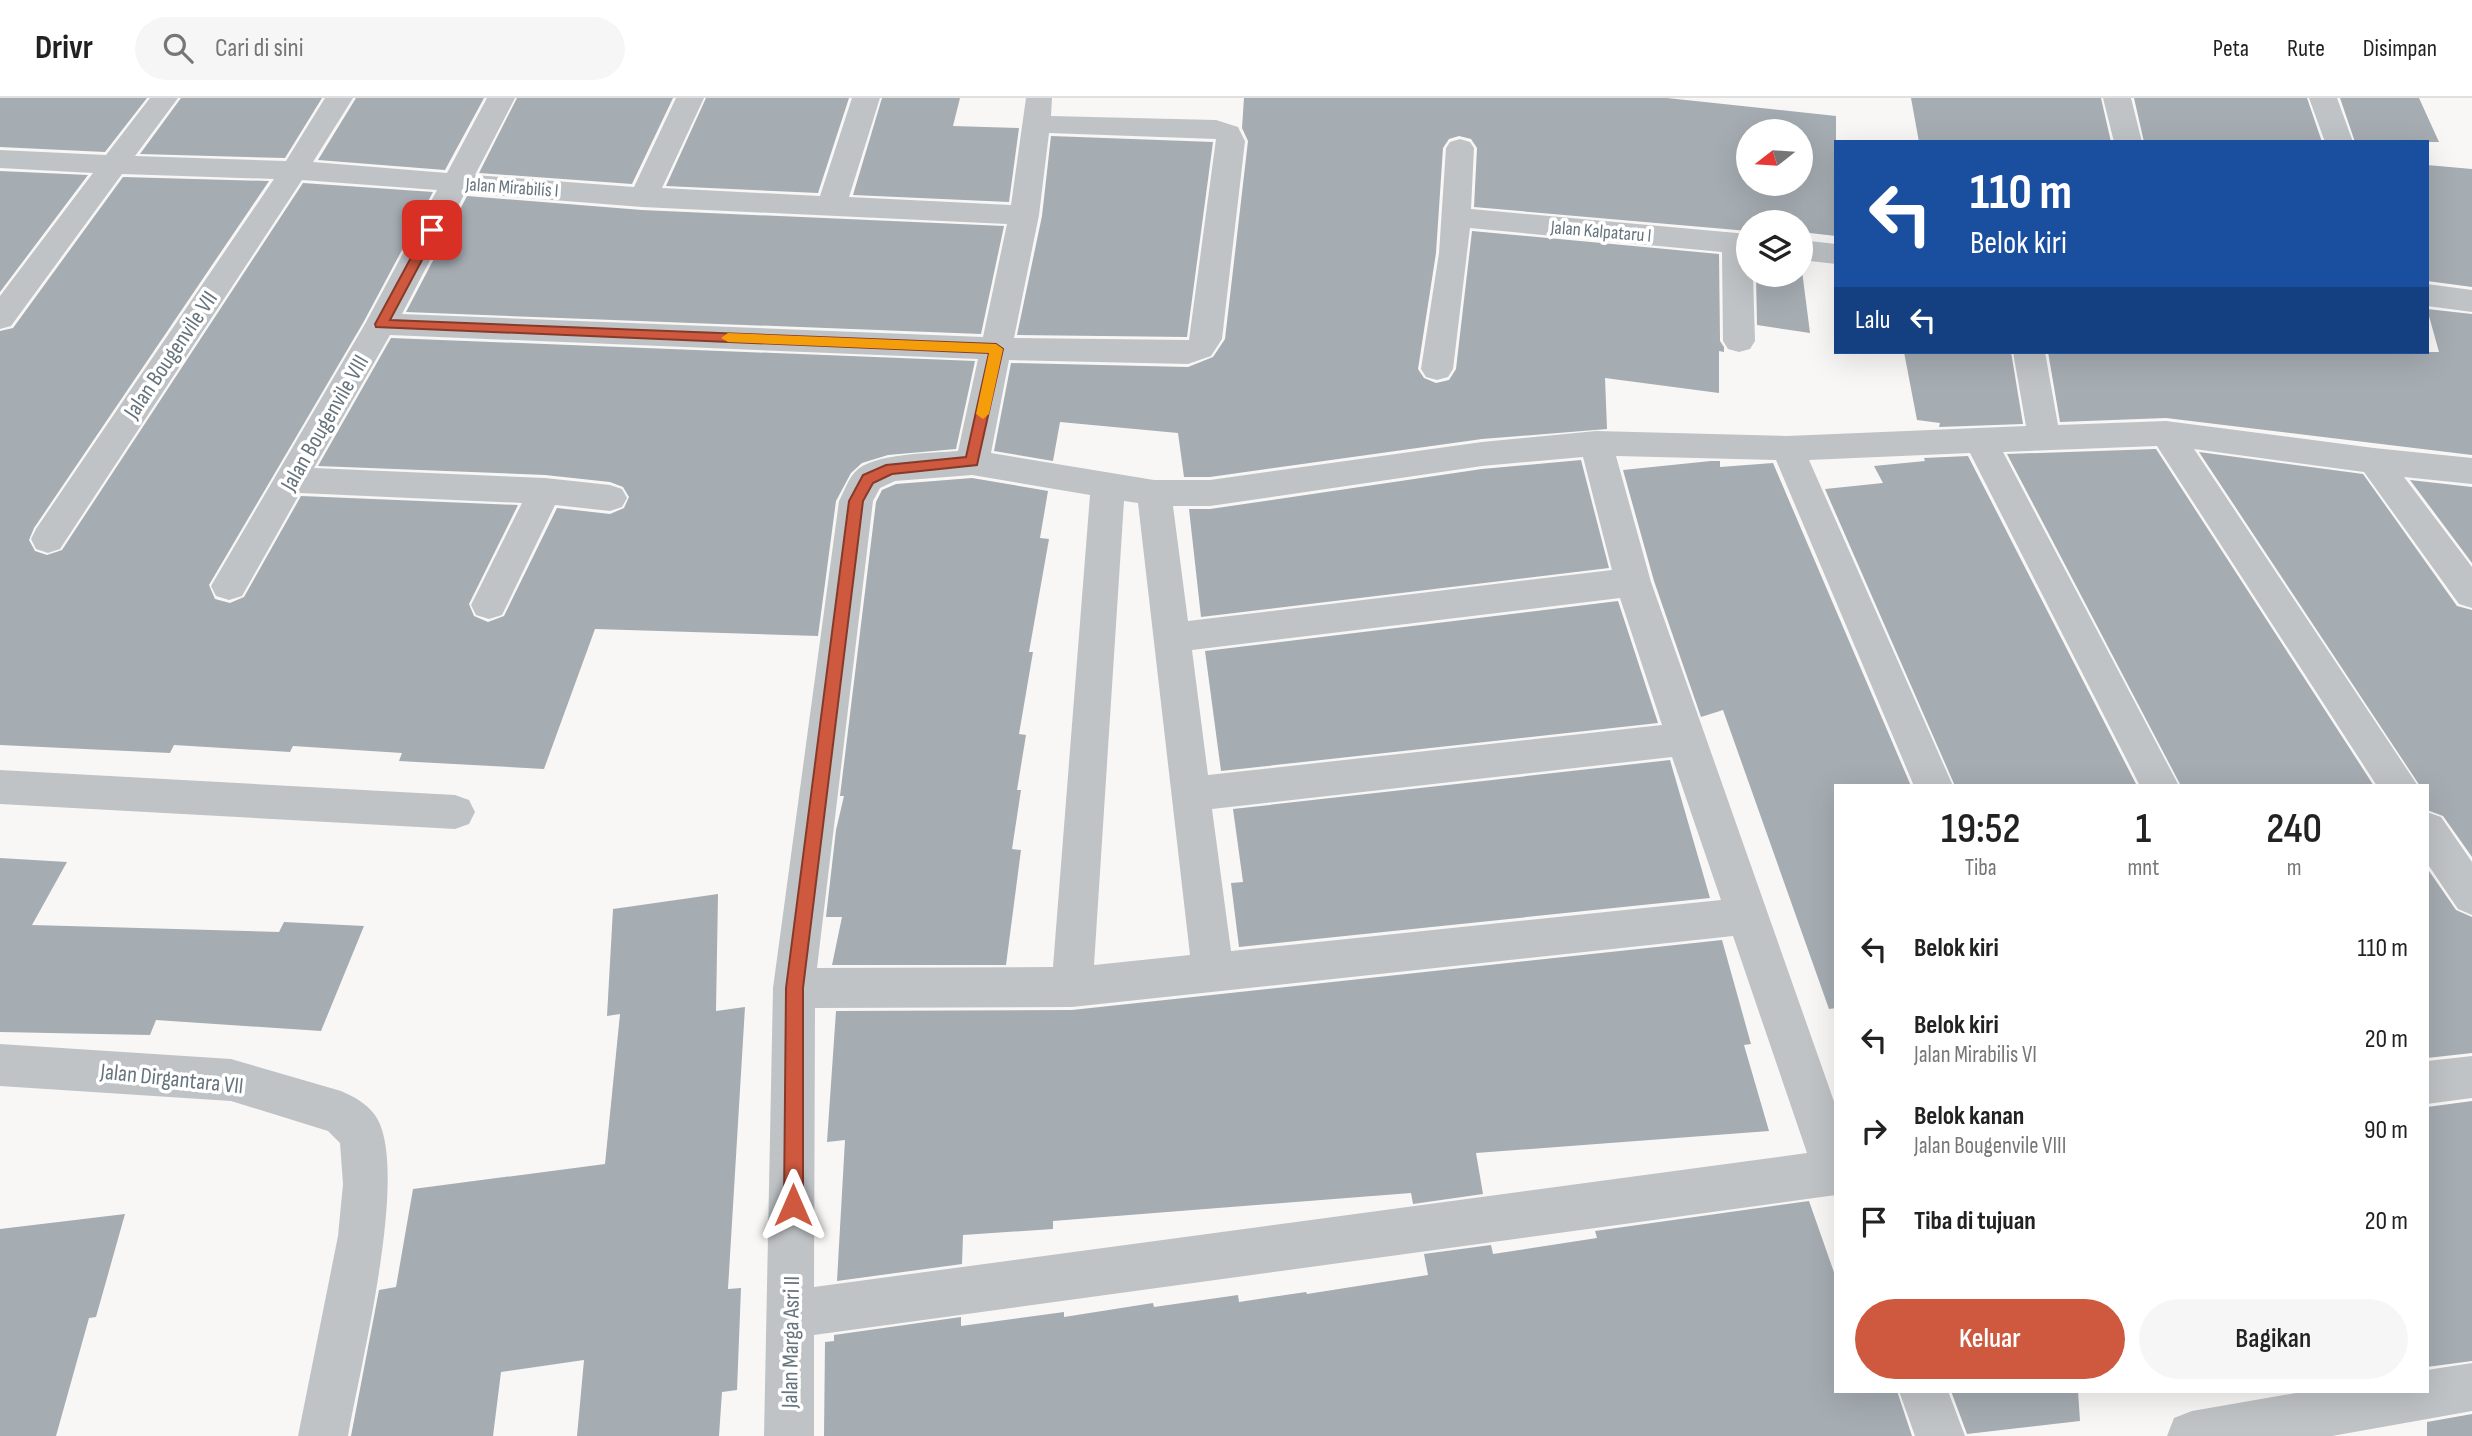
<!DOCTYPE html>
<html lang="id">
<style>
:root{--surface:#fff;--page:#f6f6f6;--text:#222;--muted:#767676;--line:#e0e0e0;--accent:#ce593f}
body{margin:0;font-family:"Sofia Sans Condensed",sans-serif;background:var(--page);color:var(--text);height:100vh;display:flex;flex-direction:column;font-size:26px;white-space:nowrap}
*{box-sizing:border-box;margin:0}
p{font-size:23px;color:var(--muted)}
.icon{flex:none;width:38px;height:38px;fill:none;stroke:currentColor;stroke-width:2;stroke-linecap:round;stroke-linejoin:round}
.map{position:relative;flex:1;overflow:hidden}
.details{position:absolute;left:1834px;top:686px;width:595px;height:609px;display:flex;flex-direction:column;background:var(--surface);border-radius:0px;box-shadow:0 7px 28px #0002}
.details>*{flex:none}
.top-card{position:absolute;left:1834px;top:42px;width:595px;height:214px;border-radius:0px;box-shadow:0 7px 28px #0002;background:#1a4fa0;color:#fff;overflow:hidden}
.needle{width:46px;rotate:253deg}
.buttons{position:absolute;left:1736px;top:21px;display:grid;gap:14px}
.buttons a{display:grid;place-items:center;width:77px;height:77px;border-radius:50%;background:var(--surface);box-shadow:0 7px 28px #0002;font-size:35px}
.pin{position:absolute;display:grid;place-items:center;width:60px;height:60px;color:#fff;margin:-30px;border-radius:14px;box-shadow:0 4px 10px #0006}
.me{position:absolute;width:77px;margin:-38px;rotate:0deg;stroke-linejoin:round;filter:drop-shadow(0 0 5px #0008)}
.turn{display:flex;align-items:center;gap:24px;height:147px;padding:0 21px;font-size:32px}
.turn .icon{width:91px;height:91px;stroke-width:2.5}
.turn b{display:block;font-size:49px;line-height:60px}
.then{display:flex;align-items:center;height:66px;padding:0 21px;background:#0003;gap:14px;font-size:26px}
.eta{display:flex;justify-content:space-evenly;align-items:center;height:119px;text-align:center}
.eta b{font-size:42px;font-weight:600;line-height:49px}
.button{display:flex;gap:14px;margin-top:auto;padding:14px 21px}
.button a{flex:1;height:80px;border-radius:42px;background:var(--accent);color:#fff;font-size:28px;font-weight:600;line-height:80px;text-align:center}
.button a+a{background:var(--page);color:var(--text)}
ul{padding:0;list-style:none}
li{display:flex;align-items:center;gap:21px;height:91px;padding:0 21px}
li div{flex:1}
li b{display:block;font-size:26px}
li em{font-style:normal}
header{display:flex;align-items:center;gap:42px;box-sizing:border-box;height:98px;padding:0 35px;background:var(--surface);border-bottom:2px solid var(--line)}
header strong{font-size:33px}
nav{display:flex;gap:38px;margin-inline-start:auto;font-size:24px}
.search{width:490px;height:63px;background:var(--page);display:flex;align-items:center;gap:18px;box-sizing:border-box;padding:0 24px;border-radius:38px;color:var(--muted);font-size:26px}
.map>svg:first-child{display:block}
.building{fill:#a5acb2;fill-rule:evenodd}
.lines{fill:none;stroke-linecap:round;stroke-linejoin:round}
.minor{fill:#bfc3c6;fill-rule:evenodd}
.route{fill:#ce593f;stroke:#863a29;stroke-width:2}
.slow{fill:#f59e0b}
.labels{text-anchor:middle;dominant-baseline:central;stroke-width:7;stroke-linejoin:round;paint-order:stroke}
.far-street-label{font-size:19px;fill:#66747d;stroke:#fff}
.street-label{font-size:23px;fill:#66747d;stroke:#fff}
</style>
<header>
<strong>Drivr</strong>
<div class="search"><svg class="icon" aria-label="search" viewBox="0 0 24 24"><circle cx="10" cy="10" r="6"/><path d="M15 15l6 6"/></svg>Cari di sini</div>
<nav><a>Peta</a><a>Rute</a><a>Disimpan</a></nav>
</header>
<div class="map">
<svg width="2472" height="1338" viewBox="0 0 2472 1338">
<rect width="100%" height="100%" fill="#f8f7f5"/>
<path class="building" d="M 0,0 L 147,0 L 105,54 L 0,49 Z
M 181,0 L 322,0 L 285,60 L 140,56 Z
M 356,0 L 484,0 L 445,72 L 318,62 Z
M 517,0 L 673,0 L 632,86 L 479,75 Z
M 706,0 L 849,0 L 818,95 L 666,88 Z
M 882,0 L 960,0 L 953,28 L 1019,30 L 1009,104 L 853,97 Z
M 1244,0 L 1667,0 L 1836,18 L 1836,138 L 1801,134 L 1801,124 L 1748,124 L 1748,133 L 1474,109 L 1477,50 L 1471,41 L 1459,38 L 1449,41 L 1443,50 L 1436,155 L 1418,271 L 1424,280 L 1436,285 L 1449,282 L 1456,271 L 1472,133 L 1719,156 L 1720,243 L 1724,249 L 1724,254 L 1719,253 L 1719,295 L 1605,280 L 1607,331 L 1482,341 L 1210,379 L 1184,379 L 1178,335 L 1060,324 L 1053,363 L 994,353 L 1011,265 L 1188,269 L 1213,259 L 1225,241 L 1248,43 L 1242,30 ZM 1748,33 L 1801,33 L 1801,86 L 1748,86 Z
M 1911,0 L 2101,0 L 2111,44 L 1919,44 Z
M 2134,0 L 2307,0 L 2322,44 L 2144,44 Z
M 2340,0 L 2419,0 L 2439,44 L 2355,44 Z
M 1051,38 L 1213,44 L 1187,239 L 1017,237 L 1042,118 Z
M 2427,67 L 2472,71 L 2472,189 L 2427,183 Z
M 0,73 L 88,77 L 0,194 Z
M 123,79 L 269,83 L 34,430 L 29,442 L 35,453 L 47,457 L 62,452 L 303,85 L 433,94 L 363,225 L 209,487 L 215,501 L 230,505 L 244,499 L 301,398 L 518,407 L 469,506 L 474,518 L 488,524 L 504,518 L 557,410 L 610,416 L 624,410 L 629,399 L 623,389 L 610,384 L 545,377 L 318,368 L 391,240 L 975,263 L 956,351 L 888,357 L 862,365 L 851,375 L 836,403 L 818,538 L 595,531 L 544,671 L 399,663 L 402,655 L 293,648 L 290,654 L 174,647 L 170,655 L 0,647 L 0,233 L 13,230 Z
M 467,98 L 642,112 L 1004,128 L 981,236 L 406,214 Z
M 1801,165 L 1810,235 L 1757,227 L 1756,177 L 1801,177 Z
M 2427,211 L 2472,216 L 2472,357 L 2166,320 L 2060,324 L 2048,254 L 2439,254 Z
M 1904,254 L 2011,254 L 2023,326 L 1939,329 L 1940,325 L 1917,322 Z
M 2156,351 L 2374,688 L 2181,688 L 2007,356 Z
M 2199,354 L 2363,376 L 2457,508 L 2472,512 L 2472,759 L 2443,718 L 2427,712 L 2427,688 L 2420,688 Z
M 1968,358 L 2137,688 L 1955,688 L 1825,391 L 1883,385 L 1874,368 L 1925,363 L 1924,360 Z
M 1581,362 L 1609,470 L 1201,519 L 1189,411 L 1210,411 L 1482,371 Z
M 1711,363 L 1720,363 L 1720,369 L 1773,365 L 1911,688 L 1836,688 L 1836,910 L 1829,911 L 1723,612 L 1701,619 L 1654,483 L 1623,372 Z
M 972,380 L 1048,393 L 1040,440 L 1049,441 L 1029,554 L 1033,554 L 1019,636 L 1026,637 L 1017,692 L 1021,692 L 1012,751 L 1021,752 L 1006,867 L 832,867 L 842,819 L 826,819 L 836,732 L 844,698 L 840,698 L 876,404 L 882,392 L 896,386 Z
M 2410,382 L 2472,389 L 2472,465 Z
M 1618,503 L 1658,625 L 1221,673 L 1205,553 Z
M 1670,662 L 1710,800 L 1239,849 L 1231,785 L 1243,784 L 1233,711 Z
M 0,760 L 67,764 L 32,827 L 279,834 L 284,824 L 364,828 L 321,933 L 156,922 L 150,937 L 0,934 Z
M 2427,770 L 2456,812 L 2472,819 L 2472,955 L 2427,960 Z
M 718,796 L 716,913 L 745,909 L 728,1191 L 741,1190 L 737,1292 L 722,1294 L 719,1338 L 577,1338 L 584,1262 L 501,1274 L 493,1338 L 351,1338 L 379,1192 L 396,1189 L 413,1091 L 605,1066 L 620,916 L 607,918 L 613,811 Z
M 1722,842 L 1751,946 L 1744,947 L 1769,1033 L 1476,1055 L 1483,1096 L 1413,1106 L 1411,1095 L 1053,1123 L 1053,1131 L 963,1137 L 962,1166 L 837,1183 L 845,1042 L 827,1044 L 836,913 L 1072,912 Z
M 2472,1003 L 2472,1263 L 2427,1269 L 2427,1009 Z
M 1809,1103 L 1836,1180 L 1836,1293 L 1897,1293 L 1912,1338 L 824,1338 L 825,1244 L 834,1243 L 834,1237 L 961,1219 L 961,1228 L 1064,1214 L 1064,1219 L 1153,1205 L 1154,1209 L 1238,1197 L 1239,1204 L 1306,1194 L 1307,1196 L 1428,1177 L 1424,1156 L 1491,1147 L 1493,1156 L 1597,1140 L 1595,1133 Z
M 125,1116 L 96,1219 L 89,1220 L 56,1338 L 0,1338 L 0,1131 Z
M 1951,1293 L 2078,1293 L 2080,1323 L 1967,1336 Z
M 2472,1316 L 2472,1338 L 2427,1338 L 2427,1324 Z"/>
<g class="lines">
<path class="minor" d="M 150,0 L 178,0 L 135,58 L 286,63 L 325,0 L 353,0 L 313,64 L 447,75 L 487,0 L 515,0 L 475,77 L 634,89 L 676,0 L 704,0 L 662,90 L 820,98 L 852,0 L 880,0 L 849,99 L 1011,107 L 1026,0 L 1052,0 L 1051,18 L 1216,22 L 1238,29 L 1245,43 L 1222,241 L 1211,258 L 1188,266 L 1009,262 L 991,355 L 1154,382 L 1210,382 L 1482,344 L 1596,333 L 1787,338 L 2026,328 L 2013,254 L 2045,254 L 2058,327 L 2166,323 L 2374,350 L 2472,360 L 2472,386 L 2404,379 L 2472,469 L 2472,510 L 2459,506 L 2364,374 L 2194,351 L 2418,688 L 2377,688 L 2157,348 L 2003,354 L 2179,688 L 2140,688 L 1970,355 L 1809,362 L 1953,688 L 1914,688 L 1776,362 L 1616,358 L 1651,484 L 1836,1009 L 1836,1097 L 814,1237 L 814,1338 L 764,1338 L 773,890 L 839,403 C 844,394 848,381 855,374 C 871,355 934,355 958,353 L 978,261 L 390,237 L 314,370 L 545,380 L 610,387 L 622,391 L 627,400 L 622,409 L 610,413 L 555,407 L 502,517 L 489,521 L 476,517 L 471,507 L 522,405 L 300,395 L 242,498 L 229,502 L 216,498 L 211,488 L 365,226 L 437,92 L 302,82 L 60,451 L 48,455 L 36,451 L 31,441 L 36,431 L 274,81 L 122,76 L 11,228 L 0,231 L 0,198 L 93,75 L 0,70 L 0,52 L 106,57 ZM 1049,35 L 1216,41 L 1189,242 L 1014,240 L 1039,117 ZM 465,95 L 642,109 L 1007,126 L 983,239 L 402,216 ZM 1583,359 L 1612,472 L 1188,523 L 1173,408 L 1210,408 L 1482,368 ZM 972,377 L 1090,397 L 1053,869 L 817,870 L 873,403 L 880,390 L 895,383 ZM 1124,403 L 1138,405 L 1190,857 L 1094,867 ZM 1620,500 L 1662,627 L 1208,677 L 1192,552 ZM 1672,659 L 1721,802 L 1231,853 L 1212,711 ZM 1733,838 L 1807,1055 L 814,1189 L 815,910 L 1072,909 Z
M 2103,0 L 2131,0 L 2142,44 L 2114,44 Z
M 2309,0 L 2337,0 L 2353,44 L 2325,44 Z
M 1460,41 L 1470,44 L 1474,50 L 1471,111 L 1748,136 L 1748,177 L 1753,177 L 1755,243 L 1750,251 L 1739,254 L 1728,251 L 1723,243 L 1722,154 L 1470,130 L 1453,271 L 1448,279 L 1437,282 L 1426,279 L 1421,271 L 1439,155 L 1446,50 L 1450,44 Z
M 1801,142 L 1836,146 L 1836,166 L 1801,162 Z
M 2427,186 L 2472,192 L 2472,214 L 2427,208 Z
M 0,672 L 455,697 L 469,702 L 475,714 L 469,726 L 455,731 L 0,706 Z
M 2427,714 L 2441,719 L 2472,764 L 2472,817 L 2458,811 L 2427,765 Z
M 0,946 L 231,961 L 341,993 C 355,999 371,1008 378,1022 C 408,1080 360,1269 348,1338 L 298,1338 L 338,1138 L 343,1086 L 340,1045 L 328,1033 L 231,1003 L 0,988 Z
M 2472,958 L 2472,1000 L 2427,1006 L 2427,963 Z
M 2472,1265 L 2472,1313 L 2332,1338 L 2167,1338 L 2174,1320 L 2192,1313 L 2307,1293 L 2427,1293 L 2427,1272 Z
M 1899,1293 L 1948,1293 L 1965,1338 L 1915,1338 Z"/>
</g>
<path class="route" d="M 432,128 L 438,132 L 390,222 L 996,246 L 1003,251 L 977,367 L 892,376 L 873,385 L 863,403 L 803,890 L 803,1107 L 800,1114 L 793,1117 L 786,1114 L 784,1107 L 786,890 L 849,403 L 863,377 L 886,367 L 966,359 L 989,255 L 376,229 L 375,226 L 426,132 Z"/>
<path class="slow" d="M 728,235 L 996,246 L 1003,251 L 989,316 L 983,321 L 976,316 L 989,255 L 728,244 L 721,240 Z"/>
<g class="labels">
<g class="far-street-label">
<text transform="translate(512 90) rotate(4)">Jalan Mirabilis I</text>
<text transform="translate(1601 134) rotate(5)">Jalan Kalpataru I</text>
</g>
<g class="street-label">
<text transform="translate(171 257) rotate(-56)">Jalan Bougenvile VII</text>
<text transform="translate(325 325) rotate(-60)">Jalan Bougenvile VIII</text>
<text transform="translate(172 981) rotate(6)">Jalan Dirgantara VII</text>
<text transform="translate(791 1244) rotate(-89)">Jalan Marga Asri II</text>
</g>
</g>
</svg>
<div class="buttons">
<a><svg class="needle" viewBox="-14 -14 28 28"><path d="M0-13l5 13h-10z" fill="#e53935"/><path d="M0 13l5-13h-10z" fill="#767676"/></svg></a>
<a><svg class="icon" aria-label="layers" viewBox="0 0 24 24"><path d="M12 4l9 5-9 5-9-5zM3 14l9 5 9-5"/></svg></a>
</div>
<div class="pin" style="left:432px;top:132px;background:#d93025"><svg class="icon" aria-label="arrive" viewBox="0 0 24 24"><path d="M6 21V4h12l-3 4 3 4H6"/></svg></div>
<svg class="me" style="left:793px;top:1107px" viewBox="-20 -20 40 40"><path d="M0-17L14 15 0 8-14 15z" fill="#ce593f" stroke="#fff" stroke-width="4"/></svg>
<div class="top-card">
<div class="turn"><svg class="icon" aria-label="left" viewBox="0 0 24 24"><path d="M17 20v-9H6M10 6l-5 5 5 5"/></svg><div><b>110 m</b>Belok kiri</div></div>
<div class="then">Lalu<svg class="icon" aria-label="left" viewBox="0 0 24 24"><path d="M17 20v-9H6M10 6l-5 5 5 5"/></svg></div>
</div>
<section class="details">
<div class="eta">
<div><b>19:52</b><p>Tiba</p></div>
<div><b>1</b><p>mnt</p></div>
<div><b>240</b><p>m</p></div>
</div>
<ul>
<li><svg class="icon" aria-label="left" viewBox="0 0 24 24"><path d="M17 20v-9H6M10 6l-5 5 5 5"/></svg><div><b>Belok kiri</b></div><em>110 m</em></li>
<li><svg class="icon" aria-label="left" viewBox="0 0 24 24"><path d="M17 20v-9H6M10 6l-5 5 5 5"/></svg><div><b>Belok kiri</b><p>Jalan Mirabilis VI</p></div><em>20 m</em></li>
<li><svg class="icon" aria-label="right" viewBox="0 0 24 24"><path d="M7 20v-9h11M14 6l5 5-5 5"/></svg><div><b>Belok kanan</b><p>Jalan Bougenvile VIII</p></div><em>90 m</em></li>
<li><svg class="icon" aria-label="arrive" viewBox="0 0 24 24"><path d="M6 21V4h12l-3 4 3 4H6"/></svg><div><b>Tiba di tujuan</b></div><em>20 m</em></li>
</ul>
<div class="button"><a>Keluar</a><a>Bagikan</a></div>
</section>
</div>
